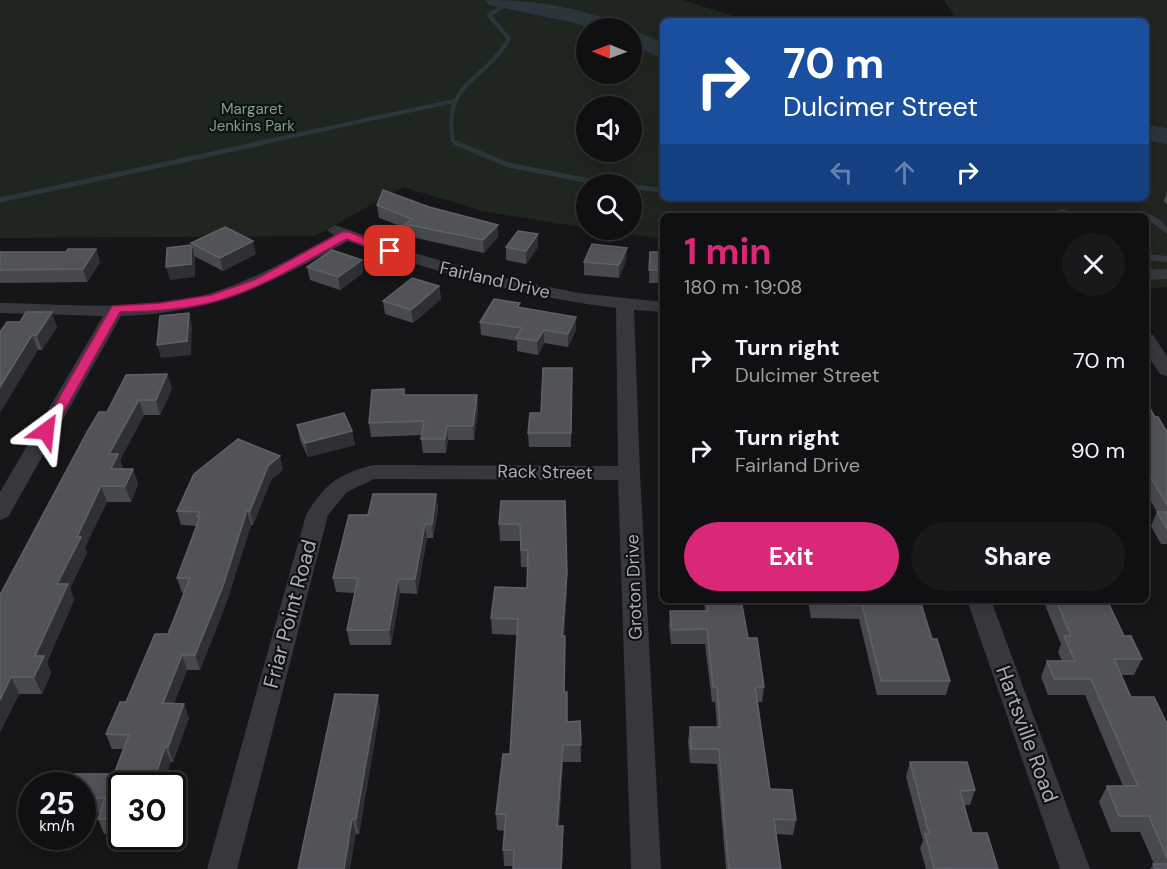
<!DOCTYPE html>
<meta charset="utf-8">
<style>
:root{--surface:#101012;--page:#19191b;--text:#f1f3f6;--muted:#9c9d9f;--line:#303032;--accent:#db2777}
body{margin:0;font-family:"DM Sans",sans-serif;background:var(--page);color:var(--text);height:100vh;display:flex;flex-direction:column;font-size:22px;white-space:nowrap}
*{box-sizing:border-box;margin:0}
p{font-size:20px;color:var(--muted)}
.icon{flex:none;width:33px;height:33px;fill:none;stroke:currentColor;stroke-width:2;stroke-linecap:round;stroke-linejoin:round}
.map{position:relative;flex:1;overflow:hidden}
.details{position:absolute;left:660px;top:213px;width:489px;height:390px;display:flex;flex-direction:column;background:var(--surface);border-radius:9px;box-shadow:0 3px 15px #0003,0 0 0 2px var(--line)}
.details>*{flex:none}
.hud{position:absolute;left:660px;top:18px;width:489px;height:183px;border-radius:9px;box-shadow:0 3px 15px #0003,0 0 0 2px var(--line);background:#1a4fa0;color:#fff;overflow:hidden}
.needle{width:39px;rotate:271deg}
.tools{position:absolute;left:576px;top:18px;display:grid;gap:12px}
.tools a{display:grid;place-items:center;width:66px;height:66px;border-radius:50%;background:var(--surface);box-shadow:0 3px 15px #0003,0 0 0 2px var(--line);font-size:30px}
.speed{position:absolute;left:18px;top:772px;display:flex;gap:12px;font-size:30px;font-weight:700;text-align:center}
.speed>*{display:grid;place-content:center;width:78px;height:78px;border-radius:50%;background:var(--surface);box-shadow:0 3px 15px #0003,0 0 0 2px var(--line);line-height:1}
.speed small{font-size:15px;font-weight:400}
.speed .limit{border:3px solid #111;border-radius:9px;background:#fff;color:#111}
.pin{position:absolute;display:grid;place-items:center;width:51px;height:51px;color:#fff;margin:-26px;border-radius:12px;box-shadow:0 3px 9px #0006}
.me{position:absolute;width:66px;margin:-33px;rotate:30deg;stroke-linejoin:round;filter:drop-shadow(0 0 4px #0008)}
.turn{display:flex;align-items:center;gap:21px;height:126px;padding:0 24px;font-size:27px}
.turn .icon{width:78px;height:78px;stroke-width:2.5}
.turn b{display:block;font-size:42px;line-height:51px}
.lanes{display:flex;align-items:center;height:57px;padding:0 24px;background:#0003;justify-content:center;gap:30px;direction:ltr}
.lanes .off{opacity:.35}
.round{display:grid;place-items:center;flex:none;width:63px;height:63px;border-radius:32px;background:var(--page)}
.summary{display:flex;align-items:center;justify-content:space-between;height:102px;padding:0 24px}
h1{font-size:36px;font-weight:700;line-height:45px;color:var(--accent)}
.cta{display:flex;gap:12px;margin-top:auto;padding:12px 24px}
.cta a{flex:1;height:69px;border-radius:36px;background:var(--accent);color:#fff;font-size:24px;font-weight:700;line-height:69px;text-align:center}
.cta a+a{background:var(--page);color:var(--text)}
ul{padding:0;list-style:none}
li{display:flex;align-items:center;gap:18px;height:90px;padding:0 24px}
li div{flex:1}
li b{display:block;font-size:22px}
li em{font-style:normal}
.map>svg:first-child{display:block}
.green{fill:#1e261f;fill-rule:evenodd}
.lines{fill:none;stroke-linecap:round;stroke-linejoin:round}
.stream-far1{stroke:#2c353c;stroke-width:4}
.stream{stroke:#2c353c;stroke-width:5}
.river{fill:#2c353c;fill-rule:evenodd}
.service{fill:#37383d;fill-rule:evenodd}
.minor{fill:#37383d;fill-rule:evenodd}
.wall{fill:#47494d}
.shaded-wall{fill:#2f3033}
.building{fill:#525359;stroke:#5f6168;stroke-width:1.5}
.route{fill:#db2777;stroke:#8e194d;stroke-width:1.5}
.labels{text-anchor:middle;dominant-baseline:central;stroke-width:4.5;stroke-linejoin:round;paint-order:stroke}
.far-park-label{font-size:15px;fill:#7fa381;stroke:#111113}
.street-label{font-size:18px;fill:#a8adb8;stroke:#111113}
.near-street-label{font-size:21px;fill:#a8adb8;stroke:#111113}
</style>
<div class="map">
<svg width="1167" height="869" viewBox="0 0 1167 869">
<rect width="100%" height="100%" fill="#161618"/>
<path class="green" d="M 0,0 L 683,0 L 749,21 L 663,21 L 663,198 L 1146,198 L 1146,21 L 957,21 L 944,0 L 1167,0 L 1167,287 L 1146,289 L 1146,216 L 663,216 L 663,239 L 599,230 L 632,230 L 632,184 L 586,184 L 586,228 L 482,211 L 403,187 L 315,236 L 0,238 ZM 586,28 L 632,28 L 632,74 L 586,74 ZM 586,106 L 632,106 L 632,152 L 586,152 Z"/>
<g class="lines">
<path class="stream-far1" d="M 255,144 L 454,101
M 459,144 L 453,141 C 442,82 484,82 509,39 L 489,15 L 509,3"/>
<path class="stream" d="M 456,143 L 508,165 L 605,184
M 632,187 L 663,190
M 0,200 L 262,143"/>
<path class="river" d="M 486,0 C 537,0 571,6 619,23 L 622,28 L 591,28 L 575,23 L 489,5 Z
M 632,29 L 663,43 L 663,59 L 632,45 Z
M 1146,125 L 1167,128 L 1167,144 L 1146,141 Z"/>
<path class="service" d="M 1140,212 C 1152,214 1159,218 1167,227 L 1167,234 L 1146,218 L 1146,216 L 1114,216 L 1118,214 Z
M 1146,254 L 1167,256 L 1167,262 L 1146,260 Z"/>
<path class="minor" d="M 1063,209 L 1069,211 L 1072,216 L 1056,216 L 1057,211 Z
M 335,225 L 421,255 L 498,277 L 579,293 L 663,302 L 663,312 L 634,310 L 640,473 L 661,869 L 631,869 L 618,480 L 374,479 L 347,492 L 328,515 L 237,869 L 207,869 L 306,515 C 325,484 338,474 373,465 L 618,466 L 616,308 C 524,296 435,273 348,241 C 270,284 213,313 121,316 L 11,512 L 8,517 L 0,520 L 0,492 L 103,316 L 0,313 L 0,303 C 65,304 147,312 209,294 C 253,280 294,257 334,235 L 327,230 Z
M 1167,269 L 1167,279 L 1146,280 L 1146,270 Z
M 1146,333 L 1153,335 L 1167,356 L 1167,376 L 1160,374 L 1146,353 Z
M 967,600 L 991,600 L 1090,869 L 1060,869 Z"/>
</g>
<path class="wall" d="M 1167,192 L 1167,205 L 1164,201 Z
M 377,205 L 429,207 L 498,225 L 498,237 L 484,253 L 407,236 L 406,228 L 379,218 Z
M 191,243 L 256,254 L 223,271 L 194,256 Z
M 506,247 L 538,247 L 526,264 L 506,260 Z
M 96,249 L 100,262 L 87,282 L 0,283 L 0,252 L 66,252 Z
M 650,252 L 663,252 L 663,283 L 649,283 Z
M 362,260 L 363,273 L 340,290 L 310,280 L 307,267 Z
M 626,261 L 619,278 L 584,275 L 584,262 Z
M 439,286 L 441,299 L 413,323 L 385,314 L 383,301 Z
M 520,308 L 576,330 L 568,347 L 544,343 L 538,355 L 517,351 L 517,341 L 481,335 L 480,322 Z
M 7,322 L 57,327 L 42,350 L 38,350 Z
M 572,368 L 571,447 L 529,447 L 528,433 Z
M 167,374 L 172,389 L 160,415 L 144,415 L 120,460 L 123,469 L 133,469 L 138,484 L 131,502 L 107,502 L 85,547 L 87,553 L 70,588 L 74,600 L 47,662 L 51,673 L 42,694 L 19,694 L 0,732 L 0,595 L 107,412 Z
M 404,389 L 405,395 L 477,395 L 478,409 L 474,440 L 448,440 L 446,453 L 423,453 L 421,439 L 422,435 L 371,437 L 369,423 Z
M 1146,402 L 1155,417 L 1167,432 L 1167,544 L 1161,544 L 1151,526 L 1157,512 L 1146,493 Z
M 297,425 L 352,431 L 355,445 L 308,457 L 300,440 Z
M 283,470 L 271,480 L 253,525 L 251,525 L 227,601 L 200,670 L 187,670 L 174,703 L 184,704 L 189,718 L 173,762 L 171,762 L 122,786 L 122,834 L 104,834 L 98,819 L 100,813 L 82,812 L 82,786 L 114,774 L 123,749 L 112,749 L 106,734 L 168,634 L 184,593 L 182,593 L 177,578 L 197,526 L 181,525 L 177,511 Z
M 436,494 L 438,509 L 433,538 L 427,538 L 417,594 L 400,593 L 391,645 L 350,645 L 347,630 L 355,593 L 336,592 L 333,578 L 368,515 Z
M 565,501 L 567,590 L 564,636 L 565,636 L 565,692 L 567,722 L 580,721 L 581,762 L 563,762 L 559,826 L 563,842 L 562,869 L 513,869 L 513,866 L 504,866 L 503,850 L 505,831 L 497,830 L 496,814 L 510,754 L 517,635 L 492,634 L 491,618 L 527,588 L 528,567 L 521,567 L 520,541 L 500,541 L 499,524 Z
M 704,600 L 741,600 L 748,638 L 764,687 L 762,702 L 758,702 L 770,789 L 796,820 L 793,835 L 776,834 L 781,869 L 726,869 L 717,764 L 690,763 L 688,741 L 690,727 L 717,727 L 715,702 L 712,702 L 705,644 L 671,644 L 669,626 L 670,611 L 705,611 Z
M 808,600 L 920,600 L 932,639 L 950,681 L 946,695 L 877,695 L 859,619 L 811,618 Z
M 1043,600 L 1107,600 L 1124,636 L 1142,659 L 1134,675 L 1121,675 L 1131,697 L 1167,724 L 1167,869 L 1150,869 L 1154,864 L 1140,832 L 1111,832 L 1099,802 L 1107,786 L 1123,786 L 1085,695 L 1048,695 L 1041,677 L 1047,661 L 1062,661 L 1058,652 L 1061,644 Z
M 380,709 L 359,834 L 356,834 L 298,869 Z
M 910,762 L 975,790 L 970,805 L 964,805 L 972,833 L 998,869 L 926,869 L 920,848 L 923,841 L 906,777 Z"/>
<path class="shaded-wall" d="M 498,225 L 498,237 L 484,253 L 483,240 Z
M 538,234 L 538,247 L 526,264 L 526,251 Z
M 253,241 L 256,254 L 223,271 L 220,258 Z
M 191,245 L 195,258 L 195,277 L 170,280 L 166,267 Z
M 627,248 L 626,261 L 619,278 L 619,265 Z
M 96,249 L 100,262 L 87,282 L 83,269 Z
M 362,260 L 363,273 L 340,290 L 338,277 Z
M 439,286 L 441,299 L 413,323 L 411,310 Z
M 52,312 L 57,327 L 42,350 L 37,335 Z
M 189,313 L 192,326 L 191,355 L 161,358 L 157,345 Z
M 576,317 L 576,330 L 568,347 L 568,334 Z
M 544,330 L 544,343 L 538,355 L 537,341 Z
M 32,335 L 38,350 L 0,413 L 0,387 Z
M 167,374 L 172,389 L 160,415 L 156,400 Z
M 477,395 L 478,409 L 474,440 L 473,426 Z
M 139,400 L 144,415 L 120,460 L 123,470 L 111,469 L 109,454 Z
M 447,426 L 448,440 L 446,453 L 445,439 Z
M 352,431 L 355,445 L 308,457 L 305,443 Z
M 280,456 L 283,470 L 271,480 L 253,525 L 250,511 L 268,466 Z
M 133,469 L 138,484 L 131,502 L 125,486 Z
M 101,486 L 107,502 L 85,547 L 87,553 L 70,588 L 74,600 L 47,662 L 51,673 L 42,694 L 34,677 L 35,656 L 57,584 L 77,537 Z
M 436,494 L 438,509 L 433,538 L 432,524 Z
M 247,510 L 251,525 L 227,601 L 200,670 L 195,655 Z
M 425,524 L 427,538 L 417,594 L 415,579 Z
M 567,573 L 567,590 L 562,653 L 562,636 Z
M 398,579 L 400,593 L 391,645 L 389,630 Z
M 182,655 L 187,670 L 168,718 L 163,703 Z
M 11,677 L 19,694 L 0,732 L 0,700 Z
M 378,695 L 380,709 L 359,834 L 356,819 Z
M 184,704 L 189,718 L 173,762 L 168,747 Z
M 563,745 L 563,762 L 558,842 L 557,826 Z
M 165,747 L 171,762 L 163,786 L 152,786 Z
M 352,819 L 356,834 L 350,869 L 344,869 Z
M 563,826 L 562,869 L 561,869 Z"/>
<path class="building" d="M 383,190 L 429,207 L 498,225 L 483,240 L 405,224 L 412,219 L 377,205 Z
M 225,227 L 253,241 L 220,258 L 191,243 Z
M 518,231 L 538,234 L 526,251 L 506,247 Z
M 592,244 L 627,248 L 619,265 L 584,262 Z
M 191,245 L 191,264 L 166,267 L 167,248 Z
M 68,249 L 96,249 L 83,269 L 0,270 L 0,252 L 66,252 Z
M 332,250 L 362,260 L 338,277 L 307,267 Z
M 650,252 L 663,252 L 663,270 L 649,270 Z
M 412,278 L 439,286 L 411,310 L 383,301 Z
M 494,299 L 520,303 L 517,307 L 576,317 L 568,334 L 544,330 L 537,341 L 516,338 L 522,328 L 480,322 Z
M 26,312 L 52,312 L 37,335 L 32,335 L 0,387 L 0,332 L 7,322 L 20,322 Z
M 189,313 L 187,341 L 157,345 L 160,316 Z
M 543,368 L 572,368 L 571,433 L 528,433 L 530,413 L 541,413 Z
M 167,374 L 156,400 L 139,400 L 109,454 L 118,454 L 111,469 L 133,469 L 125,486 L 101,486 L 77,537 L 81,537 L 57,584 L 68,584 L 35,656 L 44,656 L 34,677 L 11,677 L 0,700 L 0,595 L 87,432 L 99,412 L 107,412 L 126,375 Z
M 404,389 L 404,395 L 477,395 L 473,426 L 447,426 L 445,439 L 421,439 L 424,421 L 369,423 L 372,390 Z
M 1146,402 L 1155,417 L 1158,417 L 1167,432 L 1167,505 L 1146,469 Z
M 344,413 L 352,431 L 305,443 L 297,425 Z
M 238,439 L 280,456 L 268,466 L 250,511 L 247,510 L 223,586 L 195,655 L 182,655 L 163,703 L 184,704 L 168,747 L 165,747 L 152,786 L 122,786 L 122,819 L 98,819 L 105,798 L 82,798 L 82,786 L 69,786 L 74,774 L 114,774 L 129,735 L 106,734 L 120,702 L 126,702 L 155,634 L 168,634 L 190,578 L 177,578 L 200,517 L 197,517 L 199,512 L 177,511 L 194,474 Z
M 373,494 L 436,494 L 432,524 L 425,524 L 415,579 L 398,579 L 389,630 L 347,630 L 358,578 L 333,578 L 349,515 L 368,515 Z
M 501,501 L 565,501 L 567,573 L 562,636 L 565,636 L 564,692 L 567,692 L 567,722 L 580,721 L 581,745 L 563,745 L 557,826 L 563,826 L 561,869 L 513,869 L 514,850 L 503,850 L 506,814 L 496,814 L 503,754 L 510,754 L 518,619 L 491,618 L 495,587 L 527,588 L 528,550 L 521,550 L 520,524 L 499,524 Z
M 1157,512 L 1167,512 L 1167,529 Z
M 707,600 L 741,600 L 748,638 L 757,638 L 764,687 L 755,687 L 770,789 L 792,790 L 796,820 L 774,819 L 781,869 L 729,869 L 725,828 L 719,749 L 691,749 L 690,727 L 720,727 L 717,687 L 713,687 L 707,629 L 672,630 L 670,611 L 708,611 Z
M 813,600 L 920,600 L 932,639 L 937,639 L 950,681 L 881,681 L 862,605 L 814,604 Z
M 1056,600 L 1107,600 L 1124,636 L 1131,636 L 1142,659 L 1114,659 L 1131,697 L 1154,697 L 1167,724 L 1167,858 L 1149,816 L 1119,816 L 1107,786 L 1138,786 L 1091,679 L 1054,679 L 1047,661 L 1075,661 L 1064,636 L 1071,636 Z
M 335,694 L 378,695 L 356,819 L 352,819 L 344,869 L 298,869 Z
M 910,762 L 967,762 L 975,790 L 960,791 L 972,833 L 987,833 L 998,869 L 934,868 L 925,834 L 929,833 Z
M 1153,864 L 1167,864 L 1167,869 L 1156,869 Z"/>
<path class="route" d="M 342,232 L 350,232 L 395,251 L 394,254 L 386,254 L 347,239 C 305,261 263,288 217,301 C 186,310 152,311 120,312 L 53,431 L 46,435 L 42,434 L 40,431 L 112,306 L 160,303 L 211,295 L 254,280 Z"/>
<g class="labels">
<g class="far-park-label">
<text x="252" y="109">Margaret<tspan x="252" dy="17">Jenkins Park</tspan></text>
</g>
<g class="street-label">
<text transform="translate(495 280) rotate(13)">Fairland Drive</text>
<text transform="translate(545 472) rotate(1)">Rack Street</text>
<text transform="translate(634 587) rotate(-92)">Groton Drive</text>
</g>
<g class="near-street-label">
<text transform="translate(290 614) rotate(-75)">Friar Point Road</text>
<text transform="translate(1027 734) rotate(70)">Hartsville Road</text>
</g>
</g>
</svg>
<div class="tools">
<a><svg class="needle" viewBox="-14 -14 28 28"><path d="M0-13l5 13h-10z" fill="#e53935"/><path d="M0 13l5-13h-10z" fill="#9c9d9f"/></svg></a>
<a><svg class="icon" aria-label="sound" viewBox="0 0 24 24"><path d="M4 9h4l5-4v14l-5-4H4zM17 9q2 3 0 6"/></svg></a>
<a><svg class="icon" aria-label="search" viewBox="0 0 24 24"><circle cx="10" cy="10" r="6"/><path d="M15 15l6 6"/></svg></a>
</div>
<div class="speed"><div>25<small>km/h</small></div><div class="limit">30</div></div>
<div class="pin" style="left:390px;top:251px;background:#d93025"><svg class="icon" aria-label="arrive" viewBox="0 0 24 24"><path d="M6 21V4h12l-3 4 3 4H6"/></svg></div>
<svg class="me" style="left:46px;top:431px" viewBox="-20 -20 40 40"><path d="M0-17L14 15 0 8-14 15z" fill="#db2777" stroke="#fff" stroke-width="4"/></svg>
<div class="hud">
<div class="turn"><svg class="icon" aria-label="right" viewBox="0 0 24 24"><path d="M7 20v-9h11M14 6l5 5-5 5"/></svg><div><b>70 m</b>Dulcimer Street</div></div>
<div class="lanes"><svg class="icon off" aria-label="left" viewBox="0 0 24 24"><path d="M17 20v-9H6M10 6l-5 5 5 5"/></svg><svg class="icon off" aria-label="ahead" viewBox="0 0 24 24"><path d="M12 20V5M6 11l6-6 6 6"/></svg><svg class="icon" aria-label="right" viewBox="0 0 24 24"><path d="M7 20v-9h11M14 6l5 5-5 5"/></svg></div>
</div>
<section class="details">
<div class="summary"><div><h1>1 min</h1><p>180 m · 19:08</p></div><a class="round"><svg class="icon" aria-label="close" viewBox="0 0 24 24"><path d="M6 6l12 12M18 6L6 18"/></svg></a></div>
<ul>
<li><svg class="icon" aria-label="right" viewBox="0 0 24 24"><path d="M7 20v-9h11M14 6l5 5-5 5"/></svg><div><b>Turn right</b><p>Dulcimer Street</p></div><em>70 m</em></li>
<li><svg class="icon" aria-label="right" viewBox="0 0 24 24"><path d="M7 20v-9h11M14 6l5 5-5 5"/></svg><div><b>Turn right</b><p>Fairland Drive</p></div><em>90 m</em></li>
</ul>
<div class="cta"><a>Exit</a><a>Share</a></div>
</section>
</div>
